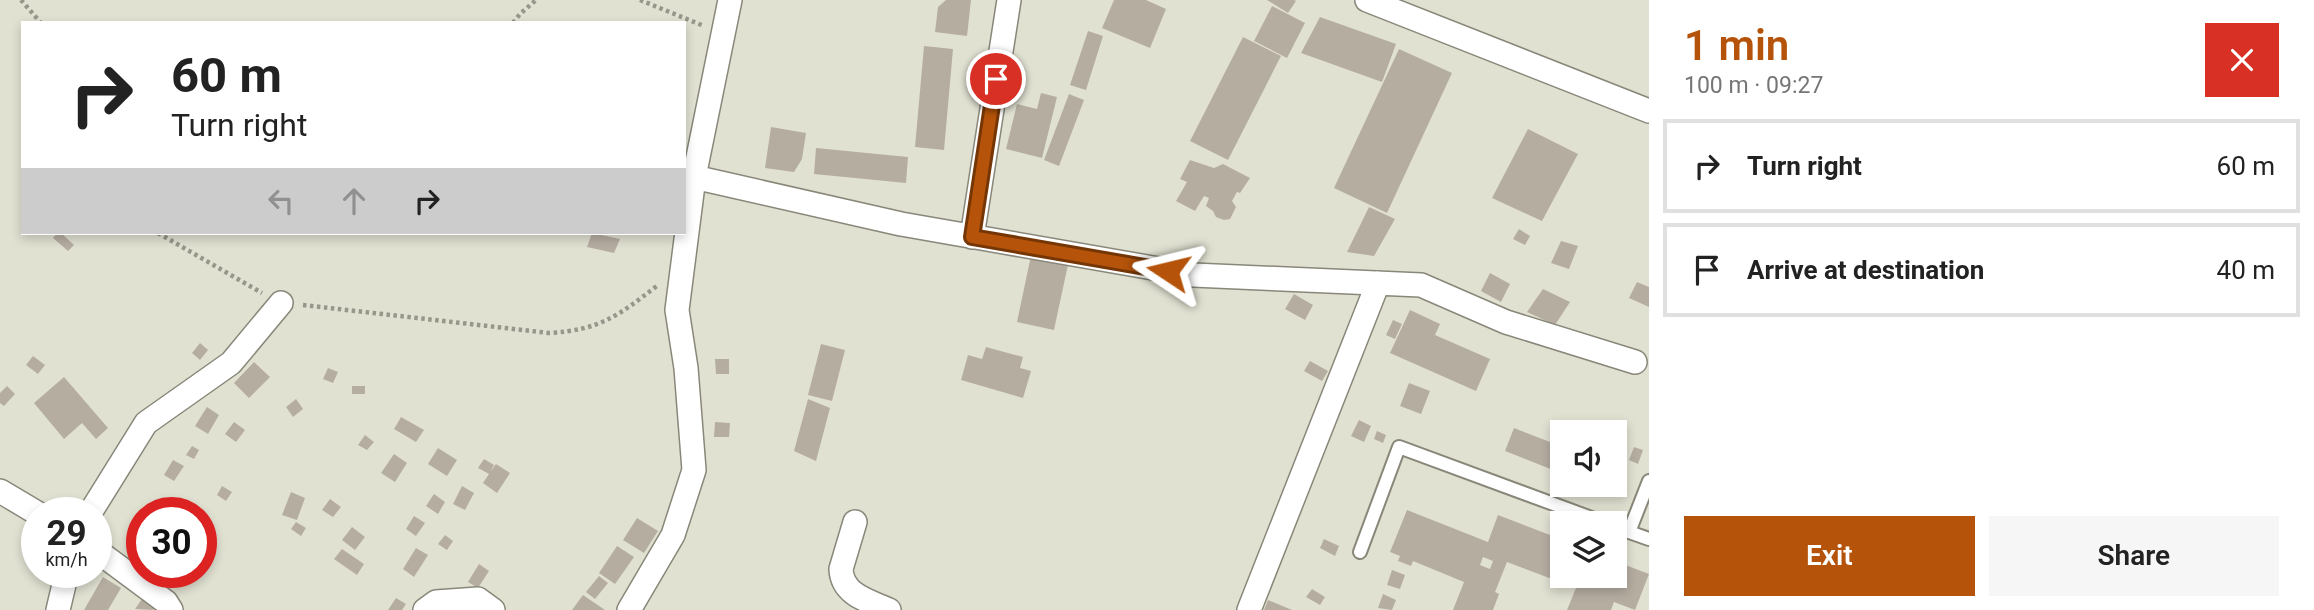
<!DOCTYPE html>
<meta charset="utf-8">
<style>
:root{--surface:#fff;--page:#f6f6f6;--text:#222;--muted:#767676;--line:#e0e0e0;--accent:#b45309}
body{margin:0;font-family:Roboto,sans-serif;background:var(--page);color:var(--text);height:100vh;display:flex;flex-direction:column;font-size:26px;white-space:nowrap}
*{box-sizing:border-box;margin:0}
p{font-size:23px;color:var(--muted)}
.icon{flex:none;width:38px;height:38px;fill:none;stroke:currentColor;stroke-width:2;stroke-linecap:round;stroke-linejoin:round}
.map{position:relative;flex:1;overflow:hidden}
.drawer{display:flex;flex-direction:column;background:var(--surface);width:665px}
.drawer>*{flex:none}
.banner{position:absolute;left:21px;top:21px;width:665px;height:214px;border-radius:0px;box-shadow:0 4px 10px #0003;background:#fff;color:var(--text);overflow:hidden}
.buttons{position:absolute;left:1550px;top:420px;display:grid;gap:14px}
.buttons a{display:grid;place-items:center;width:77px;height:77px;border-radius:0px;background:var(--surface);box-shadow:0 4px 10px #0003;font-size:35px}
.speed{position:absolute;left:21px;top:497px;display:flex;gap:14px;font-size:35px;font-weight:700;text-align:center}
.speed>*{display:grid;place-content:center;width:91px;height:91px;border-radius:50%;background:var(--surface);box-shadow:0 4px 10px #0003;line-height:1}
.speed small{font-size:18px;font-weight:400}
.speed .limit{border:10px solid #d22;background:#fff;color:#111}
.pin{position:absolute;display:grid;place-items:center;width:60px;height:60px;color:#fff;margin:-30px;border:4px solid #fff;border-radius:50%;box-shadow:0 2px 7px #0007}
.me{position:absolute;width:77px;margin:-38px;rotate:280deg;stroke-linejoin:round;filter:drop-shadow(0 0 5px #0008)}
.turn{display:flex;align-items:center;gap:24px;height:147px;padding:0 35px;font-size:32px}
.turn .icon{width:91px;height:91px;stroke-width:2.5}
.turn b{display:block;font-size:49px;line-height:60px}
.lanes{display:flex;align-items:center;height:66px;padding:0 35px;background:#0003;justify-content:center;gap:35px;direction:ltr}
.lanes .off{opacity:.35}
.round{display:grid;place-items:center;flex:none;width:74px;height:74px;border-radius:0px;background:var(--page)}
.head{display:flex;align-items:center;justify-content:space-between;height:119px;padding:0 35px}
h1{font-size:42px;font-weight:600;line-height:52px;color:var(--accent)}
.primary-button{display:flex;gap:14px;margin-top:auto;padding:14px 35px}
.primary-button a{flex:1;height:80px;border-radius:0px;background:var(--accent);color:#fff;font-size:28px;font-weight:600;line-height:80px;text-align:center}
.primary-button a+a{background:var(--page);color:var(--text)}
ul{padding:0;list-style:none}
li{display:flex;align-items:center;gap:21px;height:94px;margin:0 14px 10px;padding:0 21px;border:4px solid var(--line);border-radius:0px}
li div{flex:1}
li b{display:block;font-size:26px}
li em{font-style:normal}
main{display:flex;flex:1;min-height:0}
.map>svg:first-child{display:block}
.building{fill:#b6ada1;fill-rule:evenodd}
.lines{fill:none;stroke-linecap:round;stroke-linejoin:round}
.lane-casing{stroke:#888779;stroke-width:16}
.street-casing{stroke:#888779;stroke-width:26}
.path{stroke:#96968b;stroke-width:4.5;stroke-dasharray:3.5 3.5;stroke-linecap:butt}
.lane{stroke:#fff;stroke-width:12}
.street{stroke:#fff;stroke-width:23}
.route-casing{stroke:#753606;stroke-width:18}
.route{stroke:#b45309;stroke-width:12}
</style>
<main>
<div class="map">
<svg width="1649" height="610" viewBox="0 0 1649 610">
<rect width="100%" height="100%" fill="#e1e1d2"/>
<path class="building" d="M 946,0 L 971,0 L 967,36 L 935,32 L 938,7 Z
M 1114,0 L 1146,0 L 1166,9 L 1150,48 L 1102,28 Z
M 1267,0 L 1294,0 L 1296,1 L 1288,13 Z
M 1272,6 L 1305,23 L 1287,58 L 1254,41 Z
M 1320,17 L 1396,44 L 1382,82 L 1301,53 Z
M 1088,31 L 1103,36 L 1086,90 L 1070,85 Z
M 1243,37 L 1281,56 L 1228,160 L 1190,141 Z
M 924,46 L 953,49 L 944,150 L 915,147 Z
M 1399,49 L 1452,73 L 1387,213 L 1334,188 Z
M 1041,93 L 1057,97 L 1042,158 L 1006,149 L 1017,104 L 1037,109 Z
M 1069,94 L 1084,100 L 1059,166 L 1044,160 Z
M 771,127 L 806,133 L 802,159 L 794,172 L 765,168 Z
M 1528,129 L 1578,154 L 1542,221 L 1492,198 Z
M 816,148 L 908,157 L 906,183 L 814,174 Z
M 1190,160 L 1214,168 L 1223,164 L 1250,178 L 1240,193 L 1237,192 L 1232,201 L 1236,207 L 1230,219 L 1224,220 L 1216,217 L 1213,211 L 1206,206 L 1209,198 L 1204,196 L 1195,211 L 1176,201 L 1187,182 L 1180,179 Z
M 1369,207 L 1395,219 L 1374,256 L 1347,252 Z
M 1519,229 L 1530,236 L 1525,245 L 1513,239 Z
M 57,233 L 61,233 L 74,245 L 68,251 L 53,238 Z
M 592,233 L 620,239 L 614,253 L 587,247 Z
M 1561,241 L 1578,246 L 1569,269 L 1551,263 Z
M 1032,251 L 1069,260 L 1054,330 L 1017,322 Z
M 1490,273 L 1510,284 L 1501,302 L 1481,291 Z
M 1637,282 L 1649,287 L 1649,307 L 1629,298 Z
M 1543,289 L 1570,302 L 1555,325 L 1527,312 Z
M 1294,294 L 1313,305 L 1305,320 L 1285,309 Z
M 1410,310 L 1440,324 L 1435,335 L 1490,359 L 1476,391 L 1390,353 Z
M 1393,320 L 1402,324 L 1395,339 L 1386,335 Z
M 200,343 L 208,350 L 200,360 L 192,353 Z
M 821,344 L 845,350 L 832,401 L 808,395 Z
M 986,347 L 1023,357 L 1020,368 L 1031,371 L 1023,398 L 961,380 L 968,355 L 982,359 Z
M 33,356 L 45,365 L 38,374 L 26,365 Z
M 715,359 L 729,359 L 729,374 L 716,374 Z
M 1310,361 L 1328,371 L 1322,381 L 1304,371 Z
M 254,362 L 270,377 L 249,398 L 234,383 Z
M 328,368 L 338,372 L 333,383 L 323,379 Z
M 64,377 L 108,428 L 96,439 L 82,423 L 64,439 L 34,403 Z
M 1409,383 L 1430,391 L 1421,414 L 1400,406 Z
M 7,386 L 15,394 L 4,406 L 0,403 L 0,393 Z
M 352,386 L 365,386 L 365,394 L 352,394 Z
M 296,399 L 303,409 L 293,417 L 286,407 Z
M 808,399 L 830,408 L 816,461 L 794,451 Z
M 207,407 L 219,415 L 208,434 L 195,426 Z
M 401,417 L 424,430 L 416,442 L 394,429 Z
M 1359,420 L 1371,426 L 1364,442 L 1351,436 Z
M 234,422 L 245,430 L 236,442 L 225,434 Z
M 715,422 L 730,423 L 729,437 L 714,437 Z
M 1514,428 L 1563,447 L 1563,474 L 1505,451 Z
M 1377,431 L 1386,435 L 1383,443 L 1374,439 Z
M 365,435 L 374,442 L 367,450 L 358,445 Z
M 192,446 L 199,450 L 194,459 L 186,455 Z
M 1634,447 L 1643,450 L 1638,464 L 1629,460 Z
M 438,448 L 457,460 L 447,476 L 428,464 Z
M 394,454 L 407,463 L 395,482 L 381,473 Z
M 484,459 L 494,465 L 490,472 L 496,464 L 510,473 L 497,493 L 483,483 L 489,474 L 478,468 Z
M 173,460 L 184,466 L 174,481 L 164,475 Z
M 222,486 L 232,492 L 226,501 L 217,495 Z
M 462,486 L 474,493 L 465,510 L 453,504 Z
M 291,492 L 305,498 L 297,520 L 282,515 Z
M 434,494 L 445,502 L 438,514 L 426,506 Z
M 330,499 L 341,507 L 333,517 L 322,510 Z
M 1407,510 L 1488,542 L 1498,515 L 1563,540 L 1563,576 L 1615,576 L 1615,561 L 1649,574 L 1635,610 L 1614,602 L 1611,610 L 1567,610 L 1576,588 L 1507,562 L 1495,592 L 1499,594 L 1493,610 L 1453,610 L 1464,582 L 1413,561 L 1411,566 L 1398,561 L 1400,556 L 1390,552 ZM 1483,557 L 1493,561 L 1490,569 L 1480,565 Z
M 414,516 L 425,523 L 416,536 L 406,529 Z
M 201,518 L 214,526 L 201,548 Z
M 637,518 L 658,531 L 644,553 L 623,540 Z
M 296,522 L 306,528 L 301,536 L 291,529 Z
M 352,527 L 365,537 L 355,550 L 342,540 Z
M 445,535 L 453,541 L 447,550 L 438,544 Z
M 1324,539 L 1339,546 L 1335,556 L 1320,548 Z
M 205,546 L 216,554 L 209,566 L 201,561 L 201,552 Z
M 617,546 L 634,557 L 615,584 L 599,573 Z
M 416,548 L 428,555 L 414,577 L 403,569 Z
M 342,549 L 364,564 L 357,575 L 334,559 Z
M 479,564 L 489,571 L 478,588 L 468,582 Z
M 1392,570 L 1405,575 L 1400,589 L 1387,585 Z
M 599,576 L 608,583 L 595,599 L 586,592 Z
M 103,577 L 121,588 L 108,610 L 84,610 Z
M 1312,589 L 1325,597 L 1320,605 L 1306,597 Z
M 1383,594 L 1396,600 L 1392,610 L 1378,608 Z
M 583,595 L 605,610 L 572,610 Z
M 144,596 L 157,605 L 153,610 L 135,609 Z
M 396,598 L 406,604 L 402,610 L 388,610 Z
M 1268,600 L 1292,610 L 1264,610 Z"/>
<g class="lines">
<g class="lane-casing">
<path id="lane" d="M 1615,527 L 1649,539
M 1629,532 L 1649,481
M 1360,552 L 1399,447 L 1605,523"/>
</g>
<g class="street-casing">
<path id="street" d="M 1367,0 L 1649,111
M 694,177 L 901,224 L 1193,275 L 1421,285 L 1506,322 L 1635,362
M 972,237 L 1009,0
M 0,491 L 37,513
M 90,513 L 146,423 L 231,363 L 281,303
M 855,522 L 841,569 C 842,595 869,601 889,610
M 96,550 L 166,602 L 171,610
M 58,610 L 67,572
M 425,610 L 436,602 L 478,599 L 493,610
M 629,610 L 673,535 L 694,470 L 686,368 L 677,310 L 694,177 L 730,0
M 1249,610 L 1378,283"/>
</g>
<path class="path" d="M 21,0 L 41,23
M 640,0 L 704,26
M 513,23 L 520,14 L 536,0
M 158,233 L 262,293
M 303,305 L 549,333 C 600,330 618,316 658,285"/>
<use href="#lane" class="lane"/>
<use href="#street" class="street"/>
</g>
<g class="lines">
<g class="route-casing">
<path id="route" d="M 996,79 L 972,237 L 1168,271"/>
</g>
<use href="#route" class="route"/>
</g>
</svg>
<div class="buttons">
<a><svg class="icon" aria-label="sound" viewBox="0 0 24 24"><path d="M4 9h4l5-4v14l-5-4H4zM17 9q2 3 0 6"/></svg></a>
<a><svg class="icon" aria-label="layers" viewBox="0 0 24 24"><path d="M12 4l9 5-9 5-9-5zM3 14l9 5 9-5"/></svg></a>
</div>
<div class="speed"><div>29<small>km/h</small></div><div class="limit">30</div></div>
<div class="pin" style="left:996px;top:79px;background:#d93025"><svg class="icon" aria-label="arrive" viewBox="0 0 24 24"><path d="M6 21V4h12l-3 4 3 4H6"/></svg></div>
<svg class="me" style="left:1168px;top:271px" viewBox="-20 -20 40 40"><path d="M0-17L14 15 0 8-14 15z" fill="#b45309" stroke="#fff" stroke-width="4"/></svg>
<div class="banner">
<div class="turn"><svg class="icon" aria-label="right" viewBox="0 0 24 24"><path d="M7 20v-9h11M14 6l5 5-5 5"/></svg><div><b>60 m</b>Turn right</div></div>
<div class="lanes"><svg class="icon off" aria-label="left" viewBox="0 0 24 24"><path d="M17 20v-9H6M10 6l-5 5 5 5"/></svg><svg class="icon off" aria-label="ahead" viewBox="0 0 24 24"><path d="M12 20V5M6 11l6-6 6 6"/></svg><svg class="icon" aria-label="right" viewBox="0 0 24 24"><path d="M7 20v-9h11M14 6l5 5-5 5"/></svg></div>
</div>
</div>
<section class="drawer">
<div class="head"><div><h1>1 min</h1><p>100 m · 09:27</p></div><a class="round" style="background:#d93025;color:#fff"><svg class="icon" aria-label="close" viewBox="0 0 24 24"><path d="M6 6l12 12M18 6L6 18"/></svg></a></div>
<ul>
<li><svg class="icon" aria-label="right" viewBox="0 0 24 24"><path d="M7 20v-9h11M14 6l5 5-5 5"/></svg><div><b>Turn right</b></div><em>60 m</em></li>
<li><svg class="icon" aria-label="arrive" viewBox="0 0 24 24"><path d="M6 21V4h12l-3 4 3 4H6"/></svg><div><b>Arrive at destination</b></div><em>40 m</em></li>
</ul>
<div class="primary-button"><a>Exit</a><a>Share</a></div>
</section>
</main>
